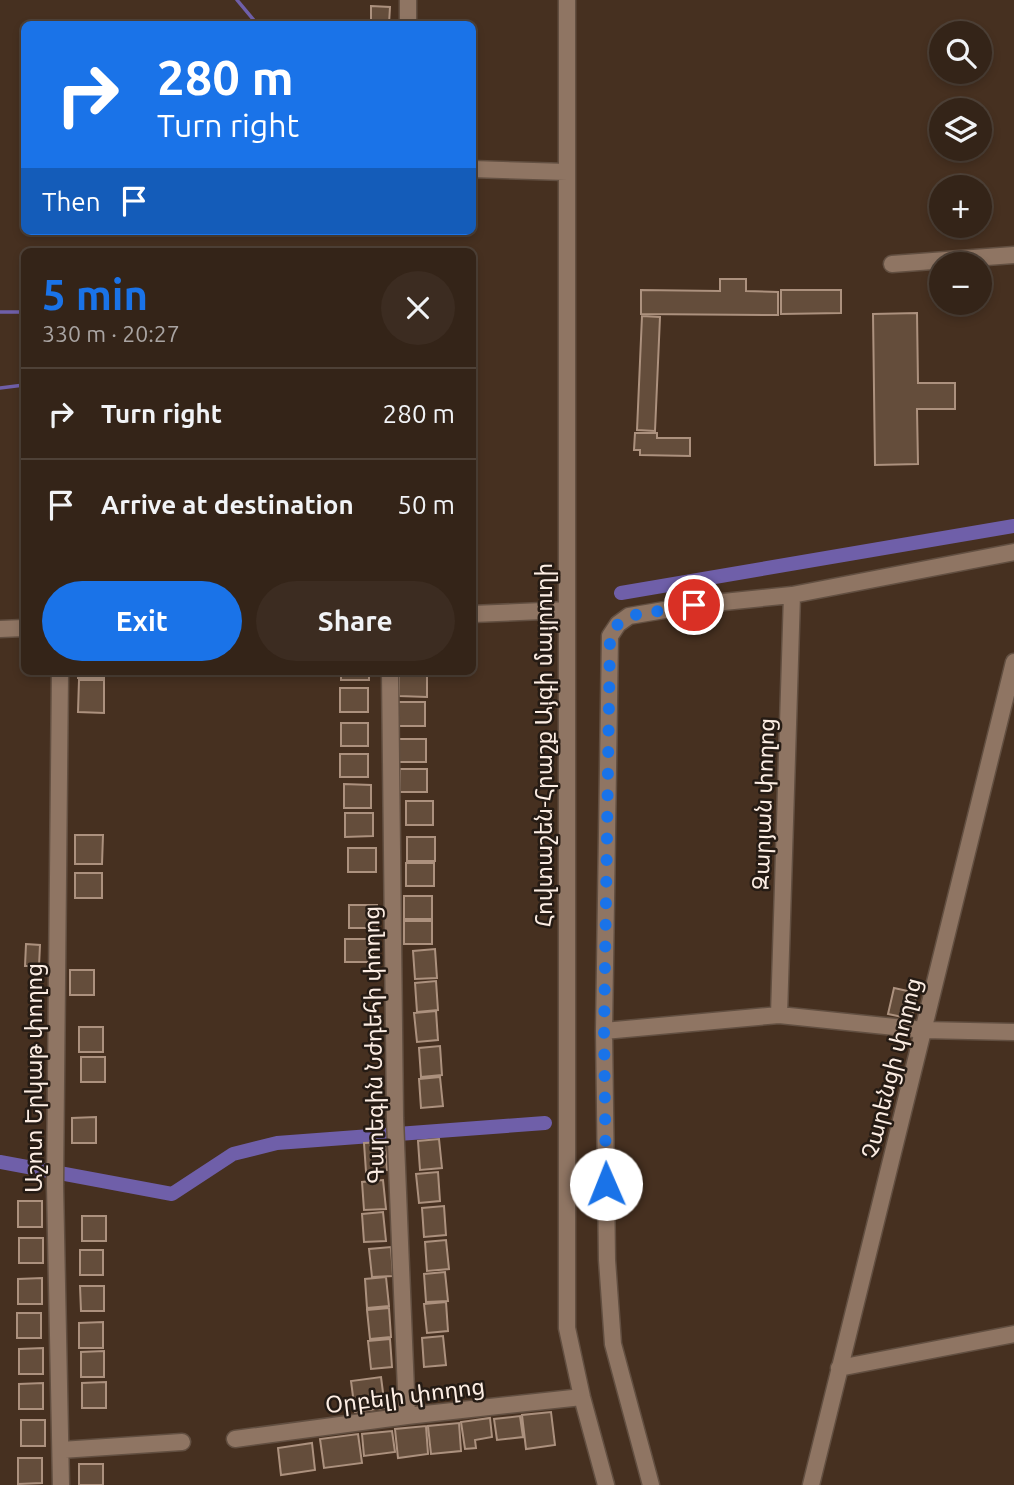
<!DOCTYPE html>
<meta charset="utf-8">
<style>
:root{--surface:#342418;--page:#3c2c21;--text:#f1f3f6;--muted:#a9a4a2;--line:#4e4137;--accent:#1a73e8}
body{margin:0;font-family:Ubuntu,"Noto Sans Armenian",sans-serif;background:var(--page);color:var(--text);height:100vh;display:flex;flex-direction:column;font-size:26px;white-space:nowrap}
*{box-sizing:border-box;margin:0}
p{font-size:23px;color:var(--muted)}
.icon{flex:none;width:38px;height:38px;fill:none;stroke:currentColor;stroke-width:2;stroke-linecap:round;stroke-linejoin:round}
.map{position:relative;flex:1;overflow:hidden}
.drawer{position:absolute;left:21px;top:248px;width:455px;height:427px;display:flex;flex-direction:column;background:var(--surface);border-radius:10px;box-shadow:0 4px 10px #0003,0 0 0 2px var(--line)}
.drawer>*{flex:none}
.hud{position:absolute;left:21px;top:21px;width:455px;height:214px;border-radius:10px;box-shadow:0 4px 10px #0003,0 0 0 2px var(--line);background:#1a73e8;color:#fff;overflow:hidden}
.controls{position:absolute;left:929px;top:21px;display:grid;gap:14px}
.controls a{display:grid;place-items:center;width:63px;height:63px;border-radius:50%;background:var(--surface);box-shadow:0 4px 10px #0003,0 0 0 2px var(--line);font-size:35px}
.pin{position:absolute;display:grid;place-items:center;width:60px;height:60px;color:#fff;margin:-30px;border:4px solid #fff;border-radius:50%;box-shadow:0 2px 7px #0007}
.me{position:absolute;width:77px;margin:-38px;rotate:359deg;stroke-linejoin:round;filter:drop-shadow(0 0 5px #0008)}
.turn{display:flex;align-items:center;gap:24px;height:147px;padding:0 21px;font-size:32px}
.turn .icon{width:91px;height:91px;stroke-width:2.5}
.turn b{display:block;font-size:49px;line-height:60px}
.then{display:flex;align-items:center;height:66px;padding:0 21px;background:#0003;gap:14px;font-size:26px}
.round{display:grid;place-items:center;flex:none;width:74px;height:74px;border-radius:37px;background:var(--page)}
.overview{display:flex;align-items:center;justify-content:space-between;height:119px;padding:0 21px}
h1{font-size:42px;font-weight:700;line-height:52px;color:var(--accent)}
.primary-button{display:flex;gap:14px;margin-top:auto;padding:14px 21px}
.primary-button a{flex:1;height:80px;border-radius:42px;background:var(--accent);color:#fff;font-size:28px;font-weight:700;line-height:80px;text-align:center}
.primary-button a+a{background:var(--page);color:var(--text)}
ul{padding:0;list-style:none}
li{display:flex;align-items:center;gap:21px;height:91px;padding:0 21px;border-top:2px solid var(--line)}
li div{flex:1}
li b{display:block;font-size:26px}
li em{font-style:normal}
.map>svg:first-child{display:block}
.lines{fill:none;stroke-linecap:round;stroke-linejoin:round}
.stream{stroke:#6f5fa9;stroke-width:3.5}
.canal{stroke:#6f5fa9;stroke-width:14}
.building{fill:#644d3b;stroke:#ac917e;stroke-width:2}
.minor-casing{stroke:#624f41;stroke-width:19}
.minor{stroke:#8f7563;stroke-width:16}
.route{stroke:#1a73e8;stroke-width:12;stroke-dasharray:0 21.6}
.labels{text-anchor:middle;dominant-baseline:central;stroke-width:5;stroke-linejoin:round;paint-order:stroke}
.street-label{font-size:23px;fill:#fcede3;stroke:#251b14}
</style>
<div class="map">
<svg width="1014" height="1485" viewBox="0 0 1014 1485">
<rect width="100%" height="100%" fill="#463020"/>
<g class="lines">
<path class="stream" d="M 237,0 L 257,24
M 0,312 L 24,312
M 0,388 L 24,385"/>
<path class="canal" d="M 621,593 L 1014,526
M 0,1162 L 172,1194 L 233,1154 L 277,1143 L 545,1123"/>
</g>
<path class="building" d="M 371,6 L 390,7 L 389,24 L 371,24 Z
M 720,279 L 746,279 L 746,291 L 778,292 L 778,315 L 641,314 L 641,290 L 720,291 Z
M 781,290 L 841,290 L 841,313 L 781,314 Z
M 917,313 L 918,383 L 955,383 L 955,409 L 917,409 L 918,464 L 875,465 L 873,314 Z
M 642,316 L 660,317 L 655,431 L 637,430 Z
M 635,433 L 657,433 L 657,438 L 690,438 L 690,456 L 640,455 L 640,450 L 634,450 Z
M 78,672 L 104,672 L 104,678 L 78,678 Z
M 341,672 L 369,672 L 369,680 L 341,680 Z
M 399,673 L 427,673 L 427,697 L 399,696 Z
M 79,680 L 104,680 L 104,713 L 78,712 Z
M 340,688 L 368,688 L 368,712 L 340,712 Z
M 397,702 L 425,702 L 425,726 L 397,726 Z
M 341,723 L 368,723 L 368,746 L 341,746 Z
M 398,739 L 426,739 L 426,762 L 398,762 Z
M 340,754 L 368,754 L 368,777 L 340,777 Z
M 400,769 L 427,769 L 427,792 L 400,792 Z
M 344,784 L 371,785 L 371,808 L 344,808 Z
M 406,801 L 433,801 L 433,825 L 406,825 Z
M 345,813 L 373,813 L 373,836 L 345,837 Z
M 75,835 L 103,835 L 102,864 L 75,864 Z
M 407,837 L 435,837 L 435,861 L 407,861 Z
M 348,848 L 376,848 L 376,872 L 348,872 Z
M 406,863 L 434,863 L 434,886 L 406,886 Z
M 75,873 L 102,873 L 102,898 L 75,898 Z
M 404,896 L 432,896 L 432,919 L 404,919 Z
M 349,905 L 377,905 L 377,928 L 349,928 Z
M 404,921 L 432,921 L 432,944 L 404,944 Z
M 345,939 L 373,939 L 373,962 L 345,962 Z
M 26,944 L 40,945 L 39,966 L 25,966 Z
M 435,949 L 437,978 L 415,979 L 413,951 Z
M 70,970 L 94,970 L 94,995 L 70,995 Z
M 436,981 L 438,1010 L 417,1012 L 415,983 Z
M 894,988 L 917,993 L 912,1019 L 888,1014 Z
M 436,1011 L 438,1040 L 417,1042 L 414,1013 Z
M 79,1027 L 103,1027 L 103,1052 L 79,1052 Z
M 440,1046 L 442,1075 L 421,1077 L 419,1048 Z
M 81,1057 L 105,1057 L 105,1082 L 81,1082 Z
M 440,1077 L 443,1106 L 421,1108 L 419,1079 Z
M 96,1117 L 96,1143 L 72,1143 L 72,1118 Z
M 439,1139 L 442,1168 L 420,1170 L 418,1141 Z
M 385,1142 L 387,1170 L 366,1172 L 364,1143 Z
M 438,1172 L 440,1201 L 419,1203 L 416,1174 Z
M 383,1180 L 386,1209 L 364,1210 L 362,1182 Z
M 18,1201 L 42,1201 L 42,1227 L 18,1227 Z
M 444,1206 L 446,1235 L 424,1237 L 422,1208 Z
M 383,1212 L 386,1241 L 364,1242 L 362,1214 Z
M 82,1216 L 106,1216 L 106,1241 L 82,1241 Z
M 19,1238 L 43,1238 L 43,1263 L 19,1263 Z
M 446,1240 L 449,1269 L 427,1271 L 425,1242 Z
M 391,1247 L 393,1276 L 372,1277 L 369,1249 Z
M 80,1250 L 103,1250 L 103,1275 L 80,1275 Z
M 445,1272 L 448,1301 L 426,1302 L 424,1274 Z
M 386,1277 L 389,1306 L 367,1308 L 365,1279 Z
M 42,1278 L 42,1304 L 18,1304 L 18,1279 Z
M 80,1286 L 104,1286 L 104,1311 L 81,1311 Z
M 446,1302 L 448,1331 L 427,1333 L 424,1304 Z
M 389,1308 L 391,1337 L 370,1339 L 367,1310 Z
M 17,1313 L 41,1313 L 41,1338 L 17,1338 Z
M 103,1322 L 103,1348 L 79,1348 L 79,1323 Z
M 443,1336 L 446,1365 L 424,1367 L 422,1338 Z
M 390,1339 L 392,1367 L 371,1369 L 368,1341 Z
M 43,1348 L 43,1374 L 19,1374 L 19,1349 Z
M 104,1351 L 104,1377 L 81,1377 L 81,1352 Z
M 381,1377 L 385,1408 L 355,1412 L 351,1381 Z
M 106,1382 L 106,1408 L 82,1408 L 82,1383 Z
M 43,1383 L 43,1409 L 19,1409 L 19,1384 Z
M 551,1412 L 555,1445 L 526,1449 L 522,1415 Z
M 520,1416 L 523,1437 L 497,1440 L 494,1419 Z
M 490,1418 L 492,1437 L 475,1440 L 476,1448 L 465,1449 L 461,1422 Z
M 21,1420 L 45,1420 L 45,1446 L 21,1446 Z
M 459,1423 L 461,1451 L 431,1454 L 428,1426 Z
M 426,1426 L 428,1454 L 398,1458 L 395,1429 Z
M 392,1431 L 395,1452 L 364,1456 L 362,1434 Z
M 358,1434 L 362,1463 L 324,1468 L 320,1439 Z
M 312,1443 L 315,1470 L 281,1475 L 278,1448 Z
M 18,1458 L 42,1458 L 42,1483 L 18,1484 Z
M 79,1464 L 103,1464 L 103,1485 L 79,1485 Z"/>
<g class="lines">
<g class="minor-casing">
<path id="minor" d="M 567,0 L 567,1328 L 582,1397 L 606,1485
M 408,24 L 408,0
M 472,169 L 567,172
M 892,264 L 1014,255
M 472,614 L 566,610
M 0,629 L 24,628
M 60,672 L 55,1185 L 61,1485
M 390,672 L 395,1118 L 407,1416
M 779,1015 L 792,595
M 604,1031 L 779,1015 L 924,1030 L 1014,1032
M 839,1368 L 1014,1334
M 235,1439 L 407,1416 L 582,1397
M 61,1450 L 182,1442
M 651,1485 L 613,1344 L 607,1260 L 604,1031 L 610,636 L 618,624 L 629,616 L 694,605 L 792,595 L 1014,552
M 811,1485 L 1014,662"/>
</g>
<use href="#minor" class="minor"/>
</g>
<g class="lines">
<path class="route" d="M 606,1184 L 604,1031 L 610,636 L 618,624 L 629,616 L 694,605"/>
</g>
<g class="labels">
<g class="street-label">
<text transform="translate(543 745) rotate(-90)">Հովտաշեն-Հրաշք Այգի մայրուղի</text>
<text transform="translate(763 804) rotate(-88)">Զարյան փողոց</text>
<text transform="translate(373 1045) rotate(-91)">Գարեգին Նժդեհի փողոց</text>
<text transform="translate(891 1068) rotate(-76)">Չարենցի փողոց</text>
<text transform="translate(33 1078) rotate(-90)">Աշոտ Երկաթ փողոց</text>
<text transform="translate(405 1395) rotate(-7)">Օրբելի փողոց</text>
</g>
</g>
</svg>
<div class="controls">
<a><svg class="icon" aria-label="search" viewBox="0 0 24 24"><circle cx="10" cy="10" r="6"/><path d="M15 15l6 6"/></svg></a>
<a><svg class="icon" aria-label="layers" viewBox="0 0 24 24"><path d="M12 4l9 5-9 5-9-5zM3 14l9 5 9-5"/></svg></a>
<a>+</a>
<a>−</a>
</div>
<div class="pin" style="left:694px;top:605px;background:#d93025"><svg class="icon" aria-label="arrive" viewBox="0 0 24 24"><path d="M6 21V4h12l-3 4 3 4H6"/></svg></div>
<svg class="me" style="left:606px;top:1184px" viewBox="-20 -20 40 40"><circle r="19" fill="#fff"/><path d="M0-13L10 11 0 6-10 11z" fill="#1a73e8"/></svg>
<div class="hud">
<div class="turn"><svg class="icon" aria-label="right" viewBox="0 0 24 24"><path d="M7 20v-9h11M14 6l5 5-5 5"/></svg><div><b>280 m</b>Turn right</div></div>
<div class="then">Then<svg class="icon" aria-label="arrive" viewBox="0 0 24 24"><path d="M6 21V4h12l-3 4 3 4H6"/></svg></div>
</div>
<section class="drawer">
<div class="overview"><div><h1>5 min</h1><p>330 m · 20:27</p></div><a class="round"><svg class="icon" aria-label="close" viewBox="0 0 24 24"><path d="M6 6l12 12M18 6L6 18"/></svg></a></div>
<ul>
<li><svg class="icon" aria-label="right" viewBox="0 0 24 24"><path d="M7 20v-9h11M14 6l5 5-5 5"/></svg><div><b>Turn right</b></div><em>280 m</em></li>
<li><svg class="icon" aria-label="arrive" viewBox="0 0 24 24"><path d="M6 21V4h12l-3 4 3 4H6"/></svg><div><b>Arrive at destination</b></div><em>50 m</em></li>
</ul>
<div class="primary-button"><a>Exit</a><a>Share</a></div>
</section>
</div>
